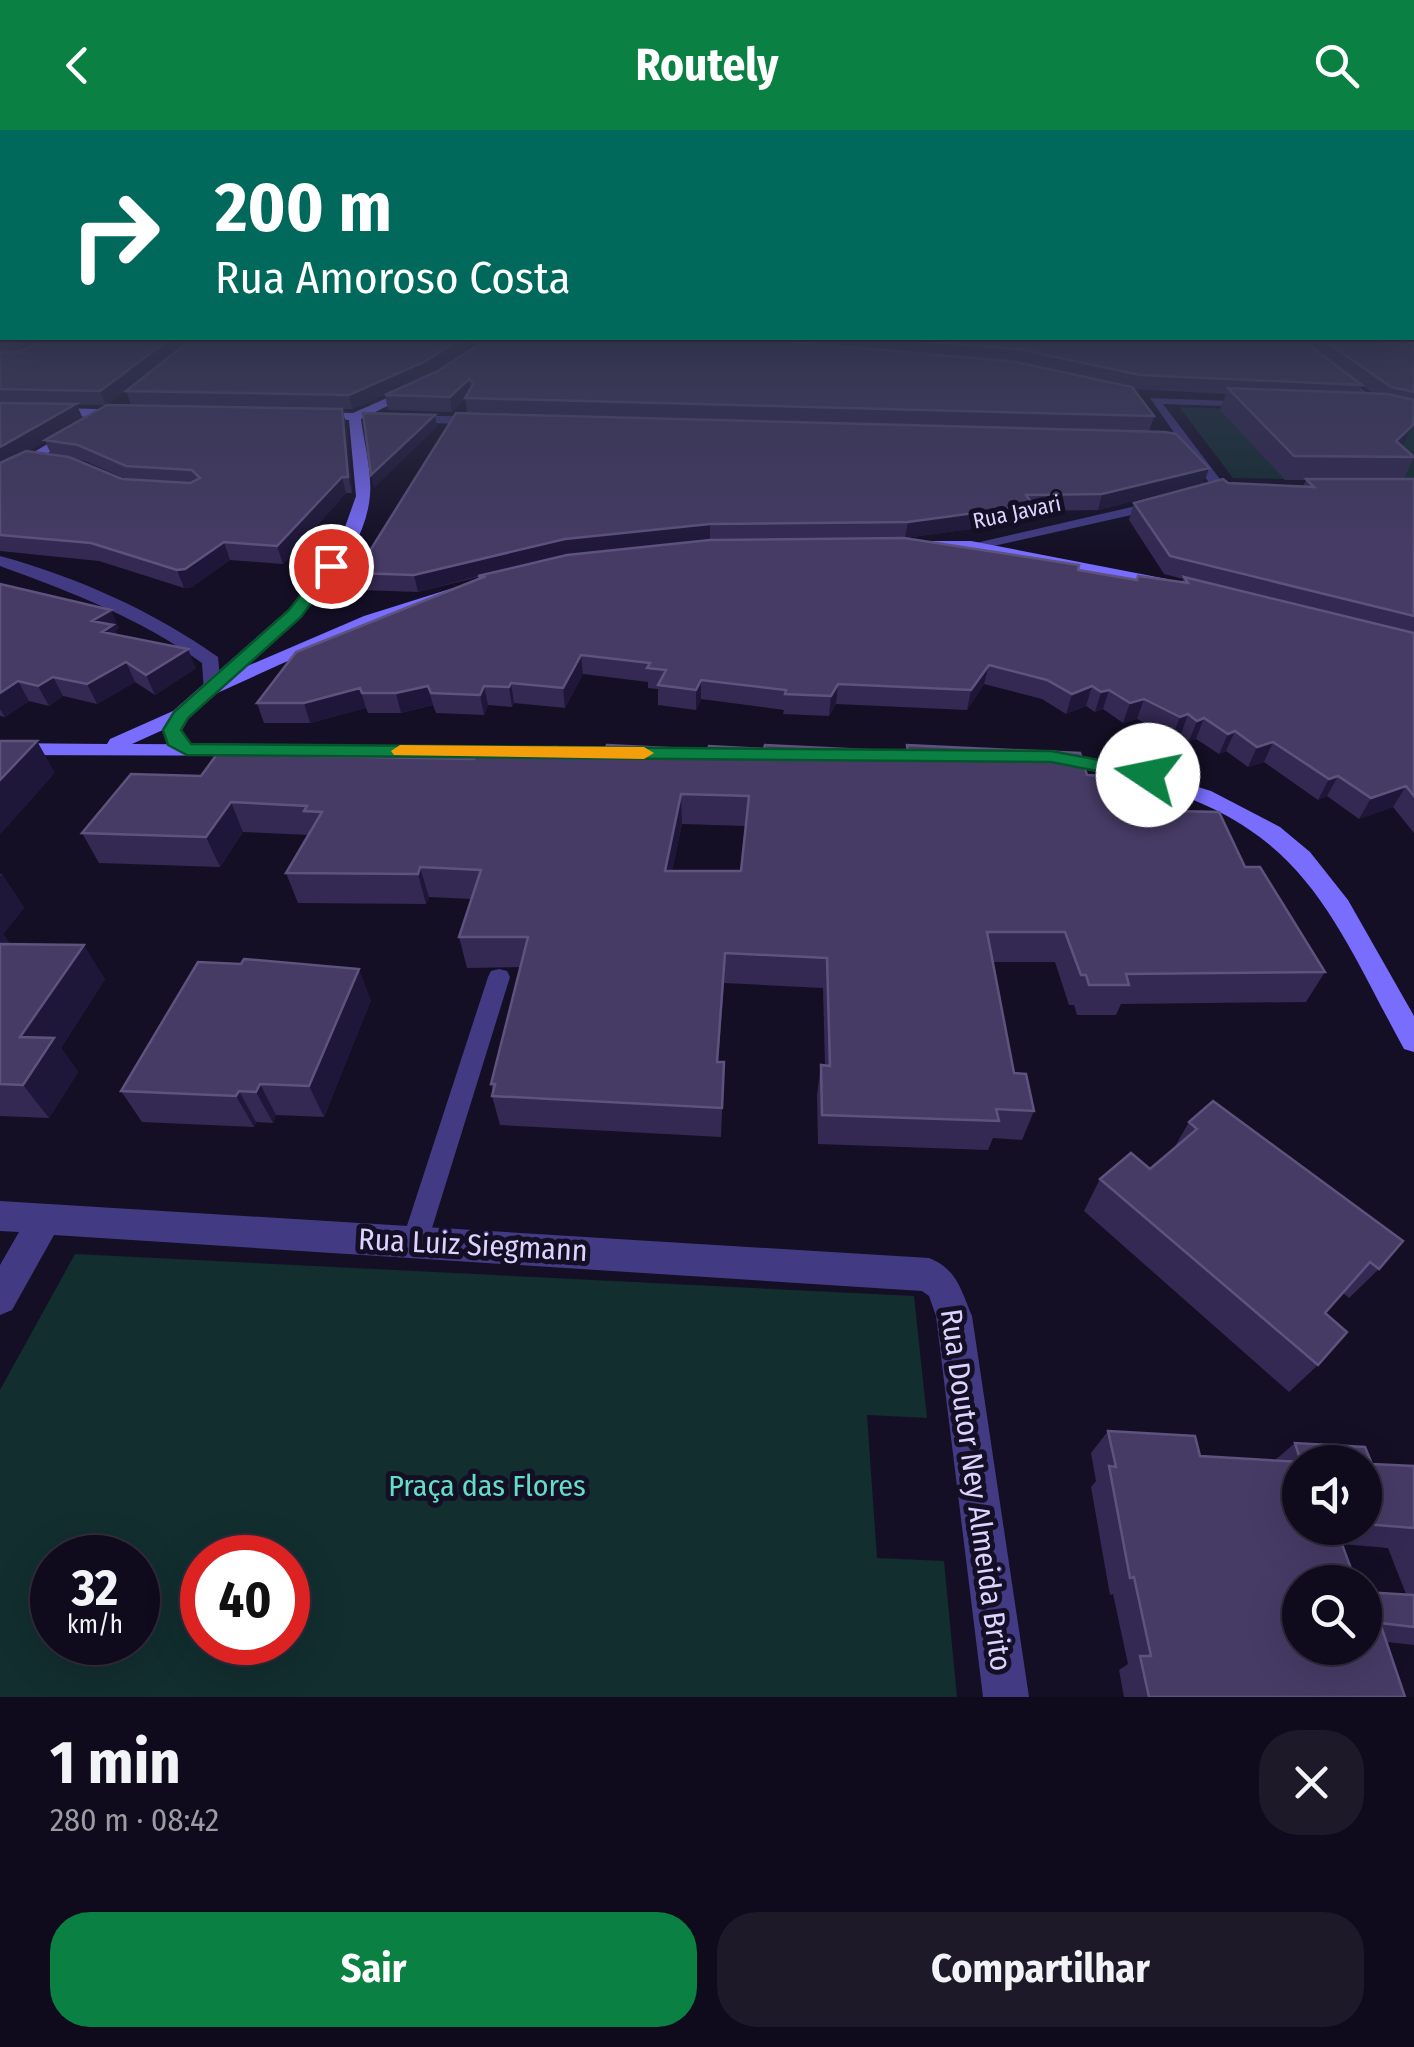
<!DOCTYPE html>
<html lang="pt">
<meta charset="utf-8">
<style>
:root{--surface:#0f0b1c;--page:#1d1929;--text:#f1f3f6;--muted:#9b9ba3;--line:#2f2b3b;--accent:#0b8043}
body{margin:0;font-family:"Fira Sans Condensed",sans-serif;background:var(--page);color:var(--text);height:100vh;display:flex;flex-direction:column;font-size:38px;white-space:nowrap}
*{box-sizing:border-box;margin:0}
p{font-size:32px;color:var(--muted)}
.icon{flex:none;width:55px;height:55px;fill:none;stroke:currentColor;stroke-width:2;stroke-linecap:round;stroke-linejoin:round}
.map{position:relative;height:1567px;overflow:hidden}
.drawer{display:flex;flex-direction:column;background:var(--surface);flex:1}
.drawer>*{flex:none}
.top-card{position:absolute;left:0px;top:0px;width:1415px;height:210px;box-shadow:0 10px 40px #0002,0 0 0 2px var(--line);background:#00695c;color:#fff;overflow:hidden}
.controls{position:absolute;left:1282px;top:1315px;display:grid;gap:20px}
.controls a{display:grid;place-items:center;width:100px;height:100px;border-radius:50%;background:var(--surface);box-shadow:0 10px 40px #0002,0 0 0 2px var(--line);font-size:50px}
.speed{position:absolute;left:30px;top:1405px;display:flex;gap:20px;font-size:50px;font-weight:700;text-align:center}
.speed>*{display:grid;place-content:center;width:130px;height:130px;border-radius:50%;background:var(--surface);box-shadow:0 10px 40px #0002,0 0 0 2px var(--line);line-height:1}
.speed small{font-size:25px;font-weight:400}
.speed .limit{border:15px solid #d22;background:#fff;color:#111}
.pin{position:absolute;display:grid;place-items:center;width:85px;height:85px;color:#fff;margin:-42px;border:5px solid #fff;border-radius:50%;box-shadow:0 2px 10px #0007}
.me{position:absolute;width:110px;margin:-55px;rotate:281deg;stroke-linejoin:round;filter:drop-shadow(0 0 8px #0008)}
.turn{display:flex;align-items:center;gap:35px;height:210px;padding:0 50px;font-size:45px}
.turn .icon{width:130px;height:130px;stroke-width:2.5}
.turn b{display:block;font-size:70px;line-height:85px}
.round{display:grid;place-items:center;flex:none;width:105px;height:105px;border-radius:40px;background:var(--page)}
.overview{display:flex;align-items:center;justify-content:space-between;height:170px;padding:0 50px}
h1{font-size:60px;font-weight:700;line-height:75px}
.cta{display:flex;gap:20px;margin-top:auto;padding:20px 50px}
.cta a{flex:1;height:115px;border-radius:40px;background:var(--accent);color:#fff;font-size:40px;font-weight:700;line-height:115px;text-align:center}
.cta a+a{background:var(--page);color:var(--text)}
header{display:flex;justify-content:space-between;align-items:center;height:130px;padding:0 50px;background:var(--accent);color:#fff;font-size:45px;font-weight:700}
.map>svg:first-child{display:block}
.green{fill:#122e2f;fill-rule:evenodd}
.lines{fill:none;stroke-linecap:round;stroke-linejoin:round}
.lane{fill:#423b83;fill-rule:evenodd}
.street{fill:#423b83;fill-rule:evenodd}
.secondary{fill:#796dfd;fill-rule:evenodd}
.wall{fill:#342953;fill-rule:evenodd}
.shaded-wall{fill:#1f1739}
.building{fill:#463b65;stroke:#5d537d;stroke-width:2.5;fill-rule:evenodd}
.route{fill:#0b8043;stroke:#07532c;stroke-width:2.5}
.slow{fill:#f59e0b}
.labels{text-anchor:middle;dominant-baseline:central;stroke-width:10;stroke-linejoin:round;paint-order:stroke}
.far-street-label{font-size:22px;fill:#dcd4fe;stroke:#140f25}
.near-street-label{font-size:30px;fill:#dcd4fe;stroke:#140f25}
.near-park-label{font-size:30px;fill:#61dec6;stroke:#140f25}
</style>
<header><svg class="icon" aria-label="back" viewBox="0 0 24 24"><path d="M15 5l-7 7 7 7"/></svg>Routely<svg class="icon" aria-label="search" viewBox="0 0 24 24"><circle cx="10" cy="10" r="6"/><path d="M15 15l6 6"/></svg></header>
<div class="map">
<svg width="1414" height="1567" viewBox="0 0 1414 1567">
<rect width="100%" height="100%" fill="#140f25"/>
<path class="green" d="M 1179,277 L 1394,285 L 1414,290 L 1414,352 L 1233,348 Z
M 75,1124 L 914,1166 L 927,1288 L 867,1285 L 877,1428 L 944,1431 L 957,1567 L 0,1567 L 0,1260 ZM 52,1428 L 138,1428 L 138,1512 L 52,1512 ZM 202,1428 L 288,1428 L 288,1512 L 202,1512 Z"/>
<g class="lines">
<path class="lane" d="M 499,839 L 507,841 L 510,847 L 428,1111 L 424,1120 L 415,1124 L 406,1120 L 402,1111 L 488,847 L 491,841 Z"/>
<path class="street" d="M 1283,208 L 1294,208 L 1383,275 L 1414,282 L 1414,290 L 1375,280 Z
M 1150,268 L 1258,272 L 1254,277 L 1163,274 L 1223,353 L 1250,354 L 1250,360 L 1214,360 Z
M 398,285 L 487,287 L 493,291 L 487,295 L 402,292 Z
M 1162,370 L 1169,374 L 1167,377 L 971,421 L 963,416 Z
M 0,426 C 77,447 153,481 218,527 L 221,559 L 211,565 L 204,563 L 202,533 C 140,488 71,462 0,436 Z
M 0,1071 L 929,1128 C 957,1139 961,1160 972,1186 L 1029,1567 L 983,1567 L 936,1186 L 929,1166 L 922,1161 L 54,1105 L 12,1180 L 0,1185 L 0,1135 L 19,1102 L 0,1101 Z"/>
<path class="secondary" d="M 414,256 L 418,261 L 361,289 C 364,313 372,341 370,365 C 365,432 292,495 245,537 L 364,486 L 469,453 L 475,455 L 475,461 L 409,481 L 312,520 L 215,564 L 187,589 L 132,614 L 587,617 L 594,619 L 597,623 L 594,627 L 0,625 L 0,613 L 107,614 L 110,609 L 173,581 L 289,479 L 309,456 L 339,414 L 356,366 L 349,290 L 304,286 L 310,282 L 353,283 Z
M 0,276 L 125,280 L 131,284 L 125,288 L 0,284 Z
M 73,299 L 83,302 L 0,352 L 0,342 Z
M 920,411 L 971,411 L 1167,449 L 1175,454 L 1167,459 L 971,421 L 915,419 L 915,413 Z
M 1052,620 L 1136,638 L 1211,661 L 1280,697 L 1310,722 L 1348,770 L 1414,886 L 1414,922 L 1404,919 C 1335,793 1307,702 1156,657 C 1120,645 1082,640 1045,630 L 1042,626 Z"/>
</g>
<path class="wall" d="M 0,204 L 2,208 L 486,208 L 426,246 L 352,279 L 342,279 L 346,294 L 352,363 L 346,363 L 283,434 L 230,430 L 192,457 L 184,458 L 99,431 L 0,421 ZM 181,217 L 126,261 L 131,275 L 83,289 L 77,275 L 106,275 ZM 45,311 L 51,324 L 28,321 ZM 76,329 L 85,331 L 126,349 L 122,349 Z
M 1414,204 L 1414,289 L 1402,316 L 1414,326 L 1404,349 L 1414,349 L 1414,703 L 1393,677 L 1359,689 L 1327,666 L 1318,670 L 1264,632 L 1248,637 L 1226,621 L 1219,624 L 1196,609 L 1189,611 L 1181,604 L 1172,607 L 1137,589 L 1123,593 L 1103,579 L 1095,582 L 1086,576 L 1066,584 L 1042,569 L 984,554 L 967,580 L 836,574 L 829,586 L 783,584 L 784,580 L 701,569 L 696,580 L 658,575 L 658,559 L 648,558 L 648,552 L 583,544 L 565,578 L 514,573 L 512,577 L 488,575 L 484,585 L 436,583 L 433,575 L 401,583 L 368,583 L 366,578 L 310,593 L 264,593 L 257,573 L 478,449 L 478,447 L 418,462 L 360,460 L 356,443 L 456,283 L 1204,353 L 1098,380 L 1032,381 L 1029,391 L 905,408 L 1136,450 L 1182,452 L 1183,449 L 1164,444 L 1129,390 L 1134,373 L 1228,353 L 1303,356 L 1306,350 L 1285,350 L 1220,280 L 1226,264 L 1133,259 L 1154,286 L 1149,302 L 467,282 L 465,269 L 452,282 L 388,280 L 385,265 L 436,242 L 489,208 L 1412,208 ZM 1332,232 L 1374,264 L 1359,263 L 1362,255 Z
M 0,454 L 119,498 L 115,501 L 117,505 L 196,538 L 155,565 L 135,552 L 97,574 L 63,566 L 49,576 L 29,571 L 5,587 L 0,586 Z
M 907,615 L 1087,645 L 1176,681 L 1245,737 L 1325,842 L 1306,872 L 1121,874 L 1116,885 L 1077,885 L 1074,875 L 1069,875 L 1055,832 L 993,832 L 1014,943 L 1034,981 L 1022,1010 L 993,1008 L 988,1020 L 818,1014 L 817,965 L 821,935 L 825,935 L 823,858 L 724,853 L 718,932 L 724,932 L 721,1007 L 500,995 L 492,966 L 493,962 L 491,954 L 521,837 L 467,838 L 459,807 L 472,769 L 429,767 L 426,774 L 298,773 L 286,743 L 309,705 L 243,702 L 220,737 L 99,733 L 82,703 L 201,646 L 268,625 L 474,629 L 605,619 L 708,620 L 764,619 L 906,622 ZM 682,694 L 746,696 L 741,741 L 672,741 Z
M 0,744 L 2,744 L 24,778 L 3,804 L 10,814 L 105,849 L 61,918 L 78,942 L 49,988 L 0,986 Z
M 371,870 L 324,987 L 276,985 L 273,993 L 256,992 L 254,997 L 142,992 L 121,961 Z
M 1189,992 L 1379,1139 L 1349,1168 L 1343,1163 L 1325,1183 L 1318,1235 L 1289,1262 L 1084,1081 L 1100,1049 L 1150,1039 L 1173,1020 Z
M 1108,1301 L 1200,1326 L 1274,1331 L 1295,1313 L 1372,1334 L 1414,1336 L 1414,1515 L 1387,1512 L 1405,1567 L 1124,1567 L 1119,1540 L 1128,1534 L 1113,1464 L 1110,1465 L 1091,1357 L 1096,1351 L 1091,1323 ZM 1365,1332 L 1365,1398 L 1300,1398 ZM 1342,1414 L 1388,1418 L 1406,1464 L 1365,1462 L 1300,1452 Z"/>
<path class="shaded-wall" d="M 23,208 L 37,208 L 41,216 L 21,223 L 16,210 Z
M 171,208 L 193,208 L 106,275 L 100,261 Z
M 463,208 L 486,208 L 426,246 L 352,279 L 349,265 Z
M 469,249 L 471,263 L 452,282 L 450,267 Z
M 76,274 L 83,289 L 0,338 L 0,317 Z
M 342,279 L 346,294 L 352,363 L 348,347 Z
M 435,285 L 437,297 L 374,358 L 371,345 Z
M 1413,295 L 1402,317 L 1396,311 Z
M 1209,338 L 1204,353 L 1098,380 L 1102,364 Z
M 342,347 L 346,363 L 283,434 L 277,416 Z
M 1033,375 L 1029,391 L 905,408 L 908,392 Z
M 710,394 L 710,410 L 478,446 L 418,462 L 414,445 L 565,409 Z
M 224,412 L 230,430 L 192,457 L 184,458 L 177,440 Z
M 111,480 L 119,498 L 115,501 L 121,514 L 111,521 L 92,491 Z
M 188,519 L 196,538 L 155,565 L 146,545 Z
M 581,525 L 583,544 L 565,578 L 563,558 Z
M 126,532 L 135,552 L 97,574 L 87,554 Z
M 989,535 L 984,554 L 967,580 L 971,560 Z
M 53,547 L 63,566 L 49,576 L 38,556 Z
M 701,550 L 701,569 L 696,580 L 696,560 Z
M 18,551 L 29,571 L 5,587 L 0,579 L 0,563 Z
M 511,553 L 514,573 L 512,577 L 509,557 Z
M 838,554 L 836,574 L 829,586 L 831,566 Z
M 428,556 L 433,575 L 401,583 L 396,563 Z
M 484,556 L 488,575 L 484,585 L 480,565 Z
M 1092,556 L 1086,576 L 1066,584 L 1072,564 Z
M 360,558 L 366,578 L 310,593 L 304,573 Z
M 1109,560 L 1103,579 L 1095,582 L 1101,562 Z
M 1144,569 L 1137,589 L 1123,593 L 1130,573 Z
M 1188,584 L 1181,604 L 1172,607 L 1180,587 Z
M 1204,588 L 1196,609 L 1189,611 L 1197,591 Z
M 1235,601 L 1226,621 L 1219,624 L 1228,604 Z
M 37,611 L 55,643 L 0,705 L 0,650 Z
M 1273,612 L 1264,632 L 1248,637 L 1257,617 Z
M 1338,646 L 1327,666 L 1318,670 L 1329,649 Z
M 1406,656 L 1393,677 L 1359,689 L 1371,668 Z
M 681,664 L 682,694 L 666,771 L 665,741 Z
M 231,672 L 243,702 L 220,737 L 206,707 Z
M 420,737 L 429,767 L 426,774 L 418,744 Z
M 2,744 L 24,778 L 3,804 L 21,831 L 0,836 L 0,746 Z
M 84,815 L 105,849 L 61,918 L 78,942 L 49,988 L 23,955 L 20,907 Z
M 725,823 L 724,853 L 716,961 L 717,932 Z
M 359,839 L 371,870 L 324,987 L 309,956 Z
M 260,954 L 276,985 L 273,993 L 256,962 Z
M 239,961 L 256,992 L 254,997 L 236,966 Z"/>
<path class="building" d="M 0,204 L 2,204 L 2,208 L 23,208 L 16,210 L 0,211 Z
M 1412,204 L 1414,204 L 1414,262 L 1391,257 L 1321,208 L 1412,208 Z
M 38,208 L 171,208 L 100,261 L 0,259 L 0,223 L 18,222 L 41,212 Z
M 193,208 L 463,208 L 424,232 L 349,265 L 126,261 Z
M 489,208 L 752,208 L 1016,232 L 1132,257 L 1154,286 L 465,268 L 474,253 L 469,249 L 450,267 L 385,265 L 436,242 Z
M 882,208 L 1300,208 L 1362,255 L 1140,245 L 1017,219 Z
M 1228,258 L 1388,264 L 1414,270 L 1413,295 L 1396,311 L 1414,327 L 1294,326 Z
M 0,273 L 76,274 L 0,317 Z
M 107,275 L 342,279 L 348,347 L 342,347 L 277,416 L 224,412 L 185,439 L 177,440 L 91,413 L 0,405 L 0,333 L 26,321 L 69,327 L 122,349 L 190,353 L 200,348 L 192,340 L 126,336 L 78,315 L 45,310 Z
M 363,283 L 435,285 L 371,345 Z
M 456,283 L 1165,302 L 1176,304 L 1209,338 L 1102,364 L 1026,365 L 1033,375 L 908,392 L 710,394 L 565,409 L 414,445 L 356,443 Z
M 1223,349 L 1228,353 L 1314,357 L 1306,349 L 1414,349 L 1414,486 L 1170,426 L 1134,373 Z
M 904,408 L 1079,435 L 1078,440 L 1137,450 L 1138,446 L 1188,453 L 1184,447 L 1414,503 L 1414,666 L 1406,656 L 1371,668 L 1338,646 L 1329,649 L 1273,612 L 1257,617 L 1235,601 L 1228,604 L 1204,588 L 1197,591 L 1188,584 L 1180,587 L 1144,569 L 1130,573 L 1109,560 L 1101,562 L 1092,556 L 1072,564 L 1047,550 L 989,535 L 971,560 L 838,554 L 831,566 L 785,564 L 786,560 L 701,550 L 696,560 L 658,555 L 666,540 L 647,538 L 650,533 L 581,525 L 563,558 L 511,553 L 509,557 L 484,556 L 480,565 L 431,563 L 428,556 L 396,563 L 362,563 L 360,558 L 304,573 L 257,573 L 296,522 L 486,446 L 478,446 L 567,425 L 710,410 Z
M 0,454 L 111,480 L 92,491 L 113,495 L 102,502 L 188,519 L 146,545 L 126,532 L 87,554 L 53,547 L 38,556 L 18,551 L 0,563 Z
M 0,611 L 37,611 L 0,650 Z
M 607,615 L 708,620 L 709,616 L 764,619 L 765,615 L 908,622 L 907,615 L 1080,623 L 1087,645 L 1162,649 L 1176,681 L 1219,682 L 1245,737 L 1260,737 L 1325,842 L 1126,844 L 1129,855 L 1089,855 L 1086,845 L 1081,845 L 1065,802 L 987,802 L 1014,943 L 1026,944 L 1034,981 L 996,979 L 999,991 L 822,985 L 821,935 L 830,936 L 827,828 L 725,823 L 717,932 L 724,932 L 722,978 L 492,966 L 495,954 L 491,954 L 528,807 L 459,807 L 481,740 L 420,737 L 418,744 L 286,743 L 322,682 L 304,681 L 307,676 L 231,672 L 206,707 L 82,703 L 131,644 L 201,646 L 220,620 L 266,622 L 264,625 L 474,629 L 477,621 L 552,623 L 554,617 L 605,619 ZM 681,664 L 749,666 L 741,741 L 665,741 Z
M 0,814 L 84,815 L 20,907 L 54,908 L 23,955 L 0,954 Z
M 244,829 L 359,839 L 309,956 L 260,954 L 256,962 L 239,961 L 236,966 L 121,961 L 198,832 L 241,834 Z
M 1213,971 L 1403,1111 L 1379,1139 L 1370,1132 L 1325,1183 L 1347,1202 L 1318,1235 L 1100,1049 L 1131,1023 L 1150,1039 L 1197,999 L 1189,992 Z
M 1108,1301 L 1195,1306 L 1200,1326 L 1301,1332 L 1295,1313 L 1365,1317 L 1372,1334 L 1414,1336 L 1414,1398 L 1365,1394 L 1365,1332 L 1300,1332 L 1300,1398 L 1336,1398 L 1356,1452 L 1300,1452 L 1300,1518 L 1365,1518 L 1365,1462 L 1414,1465 L 1414,1497 L 1380,1493 L 1405,1567 L 1149,1567 L 1140,1526 L 1151,1526 L 1134,1447 L 1130,1448 L 1109,1336 L 1116,1337 Z"/>
<linearGradient id="sky" x2="0" y2="1"><stop stop-color="#0b0814"/><stop offset="0.48" stop-color="#343751"/><stop offset="1" stop-color="#343751" stop-opacity="0"/></linearGradient>
<rect width="1414" height="423" fill="url(#sky)"/>
<path class="route" d="M 326,433 L 338,436 L 301,487 L 188,588 L 181,600 L 191,614 L 1051,621 L 1148,639 L 1158,645 L 1148,651 L 1051,632 L 187,625 L 168,615 L 163,600 L 174,582 L 289,480 Z"/>
<path class="slow" d="M 400,615 L 644,617 L 654,623 L 644,629 L 394,625 L 391,621 Z"/>
<g class="labels">
<g class="far-street-label">
<text transform="translate(1017 382) rotate(-12)">Rua Javari</text>
</g>
<g class="near-street-label">
<text transform="translate(473 1115) rotate(3)">Rua Luiz Siegmann</text>
<text transform="translate(976 1360) rotate(82)">Rua Doutor Ney Almeida Brito</text>
</g>
<g class="near-park-label">
<text x="487" y="1356">Praça das Flores</text>
</g>
</g>
</svg>
<div class="controls">
<a><svg class="icon" aria-label="sound" viewBox="0 0 24 24"><path d="M4 9h4l5-4v14l-5-4H4zM17 9q2 3 0 6"/></svg></a>
<a><svg class="icon" aria-label="search" viewBox="0 0 24 24"><circle cx="10" cy="10" r="6"/><path d="M15 15l6 6"/></svg></a>
</div>
<div class="speed"><div>32<small>km/h</small></div><div class="limit">40</div></div>
<div class="pin" style="left:331px;top:436px;background:#d93025"><svg class="icon" aria-label="arrive" viewBox="0 0 24 24"><path d="M6 21V4h12l-3 4 3 4H6"/></svg></div>
<svg class="me" style="left:1148px;top:645px" viewBox="-20 -20 40 40"><circle r="19" fill="#fff"/><path d="M0-13L10 11 0 6-10 11z" fill="#0b8043"/></svg>
<div class="top-card">
<div class="turn"><svg class="icon" aria-label="right" viewBox="0 0 24 24"><path d="M7 20v-9h11M14 6l5 5-5 5"/></svg><div><b>200 m</b>Rua Amoroso Costa</div></div>
</div>
</div>
<section class="drawer">
<div class="overview"><div><h1>1 min</h1><p>280 m · 08:42</p></div><a class="round"><svg class="icon" aria-label="close" viewBox="0 0 24 24"><path d="M6 6l12 12M18 6L6 18"/></svg></a></div>
<div class="cta"><a>Sair</a><a>Compartilhar</a></div>
</section>
